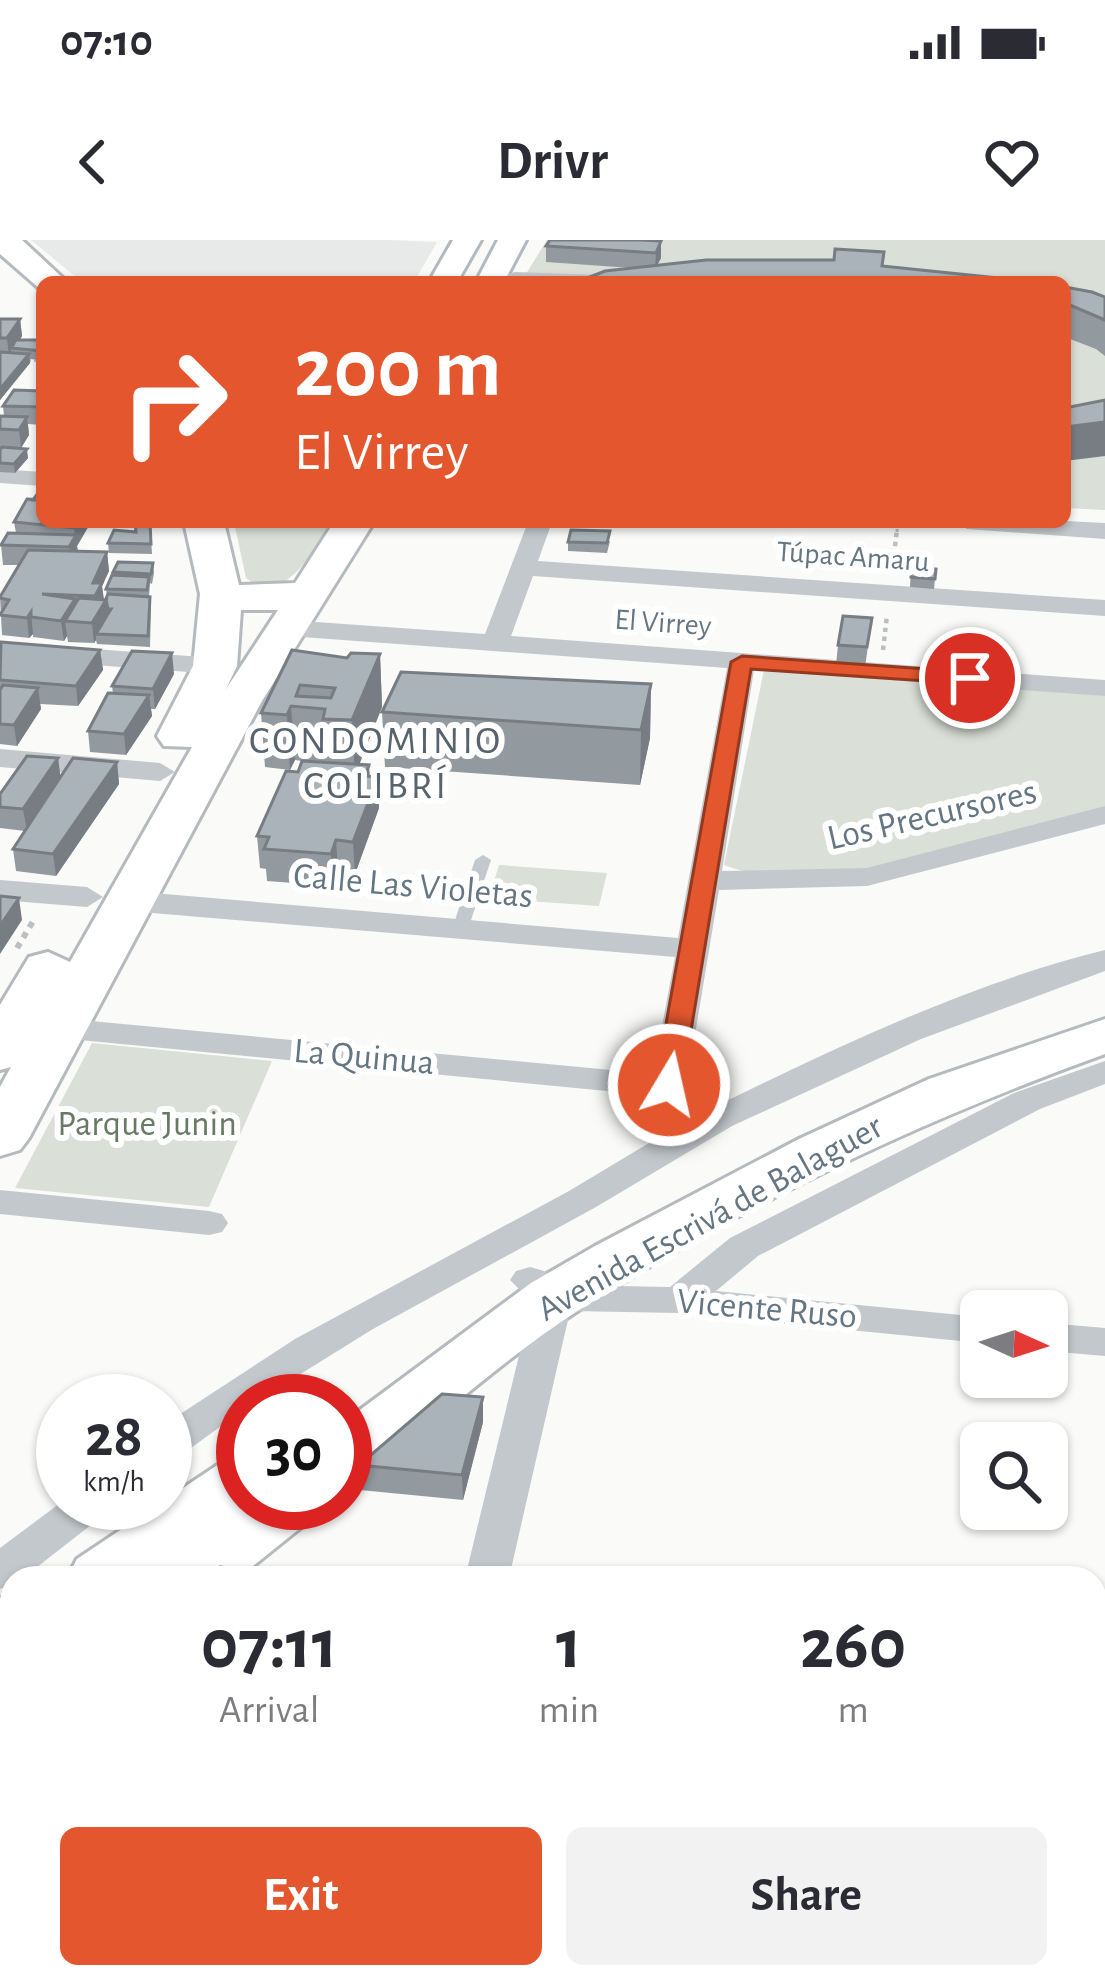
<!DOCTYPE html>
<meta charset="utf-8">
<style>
:root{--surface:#fff;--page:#f2f2f3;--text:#2b2b33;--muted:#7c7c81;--accent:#e4572e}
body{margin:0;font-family:"Alegreya Sans",sans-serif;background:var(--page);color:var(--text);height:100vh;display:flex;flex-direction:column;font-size:45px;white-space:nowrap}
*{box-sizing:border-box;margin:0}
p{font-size:39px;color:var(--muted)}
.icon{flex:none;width:66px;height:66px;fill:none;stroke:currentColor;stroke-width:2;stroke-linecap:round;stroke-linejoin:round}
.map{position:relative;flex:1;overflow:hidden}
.details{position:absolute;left:0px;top:1326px;width:1107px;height:423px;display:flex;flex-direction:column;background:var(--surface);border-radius:36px 36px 0 0;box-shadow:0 3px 9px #0004}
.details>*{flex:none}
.top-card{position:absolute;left:36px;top:36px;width:1035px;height:252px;border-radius:18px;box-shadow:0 3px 9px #0004;background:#e4572e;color:#fff;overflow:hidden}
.needle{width:78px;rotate:93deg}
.controls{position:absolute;left:960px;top:1050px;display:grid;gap:24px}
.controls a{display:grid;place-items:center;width:108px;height:108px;border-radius:18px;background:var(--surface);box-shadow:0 3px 9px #0004;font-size:60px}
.speed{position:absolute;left:36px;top:1134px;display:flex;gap:24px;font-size:60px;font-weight:700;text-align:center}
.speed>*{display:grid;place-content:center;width:156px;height:156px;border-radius:50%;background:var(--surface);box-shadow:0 3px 9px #0004;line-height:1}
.speed small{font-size:30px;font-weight:400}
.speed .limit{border:18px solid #d22;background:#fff;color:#111}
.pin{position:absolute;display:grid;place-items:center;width:102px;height:102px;color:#fff;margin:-51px;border:6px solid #fff;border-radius:50%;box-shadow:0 3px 12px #0007}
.me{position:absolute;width:132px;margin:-66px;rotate:9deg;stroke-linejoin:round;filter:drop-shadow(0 0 9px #0008)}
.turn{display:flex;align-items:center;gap:42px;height:252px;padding:0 60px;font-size:54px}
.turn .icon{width:156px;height:156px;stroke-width:2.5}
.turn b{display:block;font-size:84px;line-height:102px}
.eta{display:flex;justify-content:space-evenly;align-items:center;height:204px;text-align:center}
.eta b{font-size:72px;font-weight:700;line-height:84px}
.cta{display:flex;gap:24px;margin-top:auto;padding:24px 60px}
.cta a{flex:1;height:138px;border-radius:18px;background:var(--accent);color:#fff;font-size:48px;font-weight:700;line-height:138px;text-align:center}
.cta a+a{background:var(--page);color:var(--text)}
.status{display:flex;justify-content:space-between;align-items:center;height:84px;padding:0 60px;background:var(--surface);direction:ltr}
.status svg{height:33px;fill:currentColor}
header{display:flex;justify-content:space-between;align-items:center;height:156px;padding:0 60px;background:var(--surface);font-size:54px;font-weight:700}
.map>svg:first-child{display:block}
.built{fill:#e8e9e9}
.green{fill:#dadfd7}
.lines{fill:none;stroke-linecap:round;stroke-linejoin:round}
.secondary-casing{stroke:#b3babf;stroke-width:6}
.primary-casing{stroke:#b5babe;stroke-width:6}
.path-far2{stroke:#bbbfc2;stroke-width:3;stroke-dasharray:3 3;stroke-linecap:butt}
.path-far1{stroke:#bbbfc2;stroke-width:4.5;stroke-dasharray:4.5 4.5;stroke-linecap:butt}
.path{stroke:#bbbfc2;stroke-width:6;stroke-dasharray:6 6;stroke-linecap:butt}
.lane{fill:#c3c8cc;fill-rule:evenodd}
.street{fill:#c3c8cc;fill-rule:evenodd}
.secondary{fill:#fff;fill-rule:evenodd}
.primary{fill:#fff;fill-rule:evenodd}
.wall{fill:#929a9f}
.shaded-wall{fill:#777d82}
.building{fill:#aab3b9;stroke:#777d82;stroke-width:3;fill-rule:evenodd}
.route{fill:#e4572e;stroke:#94391e;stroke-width:3}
.labels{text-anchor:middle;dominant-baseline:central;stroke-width:12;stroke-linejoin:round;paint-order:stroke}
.far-street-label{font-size:30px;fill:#657683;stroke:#fff}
.street-label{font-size:36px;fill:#657683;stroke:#fff}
.park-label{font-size:36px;fill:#687a64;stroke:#fff}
.neighbourhood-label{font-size:39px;letter-spacing:3px;fill:#57646e;stroke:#fff}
</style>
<div class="status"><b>07:10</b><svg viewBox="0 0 49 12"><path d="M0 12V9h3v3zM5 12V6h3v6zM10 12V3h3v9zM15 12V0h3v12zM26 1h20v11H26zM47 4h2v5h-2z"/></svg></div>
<header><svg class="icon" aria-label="back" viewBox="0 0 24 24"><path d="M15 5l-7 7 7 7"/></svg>Drivr<svg class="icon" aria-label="heart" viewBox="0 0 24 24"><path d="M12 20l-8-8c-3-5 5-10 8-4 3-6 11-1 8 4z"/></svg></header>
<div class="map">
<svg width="1105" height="1748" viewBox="0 0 1105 1748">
<rect width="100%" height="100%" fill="#fafaf8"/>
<path class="built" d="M 31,0 L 389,0 L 437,2 L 414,42 L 82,42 Z"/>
<path class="green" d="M 547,0 L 1105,0 L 1105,270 L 1065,268 L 1065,42 L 521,42 Z
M 234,282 L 333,282 C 314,309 284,369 246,338 Z
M 764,430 L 1105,454 L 1105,566 C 1006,593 819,663 724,625 Z
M 499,625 L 607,633 L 599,666 L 489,658 Z
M 92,803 L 272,821 L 209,967 L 15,948 Z"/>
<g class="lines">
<g class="secondary-casing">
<path id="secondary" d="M 453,0 L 481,0 L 457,42 L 429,42 Z
M 498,0 L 526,0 L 504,42 L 476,42 Z"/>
</g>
<g class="primary-casing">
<path id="primary" d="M 0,0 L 22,0 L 67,42 L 42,42 L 40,49 L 0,14 Z
M 184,282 L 224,282 L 239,345 L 295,343 L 334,282 L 374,282 L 262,461 L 29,898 L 20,910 L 0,916 L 0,847 L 11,827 L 0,830 L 0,765 L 29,717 L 48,712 L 70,722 L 192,507 L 164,506 L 157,496 L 193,426 L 200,354 ZM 241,370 L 278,370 L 226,449 L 237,426 Z
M 1105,779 L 1105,814 C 922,880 743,964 579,1070 C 505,1118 438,1179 369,1233 L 345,1240 L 345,1181 L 531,1043 L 595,1006 L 799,899 L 929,839 Z
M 243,1217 L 243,1263 L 319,1263 L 309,1281 L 238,1338 L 67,1338 L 77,1319 L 219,1224 Z
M 12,1355 L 12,1411 L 0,1415 L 0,1358 Z
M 12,1460 L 12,1527 L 0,1531 L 0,1464 Z"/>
</g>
<path class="path-far2" d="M 22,120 L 42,121
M 897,292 L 898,282"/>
<path class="path-far1" d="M 892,333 L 897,289
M 883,410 L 887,375"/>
<path class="path" d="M 17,708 L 35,678"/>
<path class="lane" d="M 483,615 L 491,620 L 468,689 L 460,694 L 454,692 L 452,689 L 475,620 Z"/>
<path class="street" d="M 515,32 L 625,36 L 635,42 L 508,42 L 508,34 Z
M 0,229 L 42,232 L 42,246 L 0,243 Z
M 1065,281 L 1105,283 L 1105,299 L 967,289 L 955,282 Z
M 528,282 L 552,282 L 538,321 L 1105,360 L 1105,376 L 533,336 L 511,396 L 1105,440 L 1105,456 L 754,430 L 722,631 L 867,628 L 1105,566 L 1105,584 L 867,646 L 719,650 L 687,843 L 716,866 C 839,806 971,743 1105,710 L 1105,731 L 921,799 L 732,886 L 596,967 L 373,1089 L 257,1161 L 243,1161 L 243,1170 L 180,1216 L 165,1220 L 165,1184 L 295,1099 L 569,951 L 689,879 L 659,856 L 59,798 L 47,795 L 42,788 L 47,781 L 59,778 L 653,834 L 675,717 L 129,671 L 113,661 L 129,651 L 678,698 L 727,428 L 288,396 L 275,388 L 288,380 L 485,394 Z
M 0,402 L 215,418 L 229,426 L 215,434 L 0,418 Z
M 0,509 L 160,523 L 175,532 L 160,541 L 0,527 Z
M 0,640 L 87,647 L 103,657 L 87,667 L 0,660 Z
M 1105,821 L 1105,844 L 1040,869 L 758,1016 L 716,1051 L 981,1077 L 981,1103 L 679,1073 L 570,1071 L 509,1338 L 465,1338 L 532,1062 L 510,1040 L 516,1031 L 530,1027 L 544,1031 L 562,1045 L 670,1047 L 730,998 L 1014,853 Z
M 0,950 L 209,971 L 222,974 L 228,983 L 222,992 L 209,995 L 0,974 Z
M 1047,1083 L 1105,1088 L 1105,1116 L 1047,1111 Z
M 63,1261 L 112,1263 L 105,1274 L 23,1338 L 12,1338 L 12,1345 L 0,1349 L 0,1308 Z
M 1095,1608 L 1105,1609 L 1105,1651 L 1095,1650 Z
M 367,1737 L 419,1737 L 417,1748 L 365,1748 Z"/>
<use href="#secondary" class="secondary"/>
<use href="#primary" class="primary"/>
</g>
<path class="wall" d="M 661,1 L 661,18 L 657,25 L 883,26 L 1036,42 L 577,42 L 632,28 L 546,22 L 546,6 Z
M 1065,47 L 1105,57 L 1105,116 L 1096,109 L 1065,97 Z
M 0,79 L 20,79 L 22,96 L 20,100 L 42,100 L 42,120 L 29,119 L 30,123 L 0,160 Z
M 42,151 L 42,185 L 28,184 L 29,195 L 21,208 L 28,218 L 15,233 L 0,232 L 0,210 L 2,208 L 0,208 L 0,176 L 4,176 L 3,166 Z
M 14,282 L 91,282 L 77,306 L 78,311 L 107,312 L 109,331 L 102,346 L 104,359 L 107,358 L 106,349 L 113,332 L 153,323 L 154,333 L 152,344 L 150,343 L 149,357 L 151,367 L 150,407 L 97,404 L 96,400 L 94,403 L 68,402 L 67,396 L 64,401 L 33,397 L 33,394 L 29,398 L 2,395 L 0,357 L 19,325 L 3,325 L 1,305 L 16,293 Z
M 102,282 L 150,282 L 152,314 L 109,313 L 108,303 L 136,292 L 135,283 Z
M 610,301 L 607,313 L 568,311 L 568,302 Z
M 911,327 L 936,329 L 934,349 L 910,347 Z
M 872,378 L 865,427 L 836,425 L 838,405 Z
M 0,403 L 100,410 L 103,430 L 78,466 L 40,464 L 41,469 L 17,506 L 0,504 Z
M 292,410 L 347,418 L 380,414 L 382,467 L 359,525 L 370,536 L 379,568 L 355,634 L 338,633 L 333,646 L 267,641 L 266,629 L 260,628 L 257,596 L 298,532 L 302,521 L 295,520 L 290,530 L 265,527 L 261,473 Z
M 174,434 L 155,469 L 151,469 L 152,476 L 126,515 L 90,512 L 88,491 L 113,454 L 112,446 Z
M 651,444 L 650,498 L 640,545 L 385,527 L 382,472 Z
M 58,518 L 60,537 L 117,522 L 119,544 L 56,636 L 16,631 L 13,609 L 25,591 L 0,588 L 0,554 Z
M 483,1182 L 463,1260 L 360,1250 L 359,1225 Z"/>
<path class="shaded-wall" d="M 661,1 L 661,18 L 655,29 L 656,13 Z
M 20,79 L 22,96 L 14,108 L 11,108 L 11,112 L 9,116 L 7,98 Z
M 29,114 L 30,123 L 0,160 L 0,149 Z
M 27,177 L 29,195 L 21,208 L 19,190 Z
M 1105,182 L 1105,216 L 1065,221 L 1065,187 Z
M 27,209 L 28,218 L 15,233 L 14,224 Z
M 78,282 L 91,282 L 77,306 L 78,314 L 72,327 L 69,307 L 75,296 L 74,288 Z
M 107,312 L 109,331 L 102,346 L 104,363 L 106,360 L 109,380 L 96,394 L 96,400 L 94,403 L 92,383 L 97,374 L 93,343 Z
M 75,359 L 78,379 L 65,381 L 67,396 L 64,401 L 61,381 Z
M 31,372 L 33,394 L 29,398 L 27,378 Z
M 100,410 L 103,430 L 78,466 L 76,446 Z
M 172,413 L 174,434 L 155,469 L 153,449 Z
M 380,414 L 382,467 L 355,535 L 352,480 Z
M 651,444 L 650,498 L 640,545 L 641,490 Z
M 38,448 L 41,469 L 17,506 L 14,485 Z
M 149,455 L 152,476 L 126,515 L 124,494 Z
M 291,466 L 295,520 L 290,530 L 287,475 Z
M 58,518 L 61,540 L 27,591 L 23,569 Z
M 117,522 L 119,544 L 56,636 L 53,614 Z
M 369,525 L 371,555 L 378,537 L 379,568 L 355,634 L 353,602 L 365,536 Z
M 336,600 L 338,633 L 333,646 L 331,614 Z
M 19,658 L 22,680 L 0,714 L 0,686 Z
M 483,1157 L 483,1182 L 463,1260 L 462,1235 Z"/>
<path class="building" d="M 550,0 L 639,0 L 661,1 L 656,13 L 546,6 Z
M 835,9 L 884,12 L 882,26 L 1036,42 L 885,42 L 853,39 L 577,42 L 605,31 L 706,20 L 834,20 Z
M 1065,47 L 1092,52 L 1105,57 L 1105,80 L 1065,63 Z
M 0,79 L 20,79 L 7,98 L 0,98 Z
M 16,100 L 42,100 L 42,111 L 11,108 Z
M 0,112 L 29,114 L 0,149 Z
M 14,150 L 42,151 L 42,167 L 3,166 Z
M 1105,160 L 1105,182 L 1065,187 L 1065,168 Z
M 0,176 L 27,177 L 19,190 L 0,189 Z
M 2,207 L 27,209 L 14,224 L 0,223 L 0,210 Z
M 42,247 L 42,260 L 33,260 Z
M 27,259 L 42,260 L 42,282 L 78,282 L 74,288 L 14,282 Z
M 135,282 L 150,282 L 151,304 L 108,303 L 114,290 L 136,292 Z
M 571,290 L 610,291 L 607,303 L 568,302 Z
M 8,293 L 76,295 L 69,307 L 1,305 Z
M 28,310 L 107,312 L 93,343 L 102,343 L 95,356 L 42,354 L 75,359 L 61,381 L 31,377 L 31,372 L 27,378 L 0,375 L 9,360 L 0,358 L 0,357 Z
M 118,322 L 153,323 L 151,334 L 113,332 Z
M 911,327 L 936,329 L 935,339 L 911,337 Z
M 112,335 L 149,337 L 147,350 L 106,349 Z
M 108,354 L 150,357 L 148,396 L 96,394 L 111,369 L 108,369 L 106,360 L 104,363 Z
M 79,358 L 106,360 L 92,383 L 65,381 Z
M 843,376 L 872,378 L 867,407 L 838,405 Z
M 1,402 L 100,410 L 76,446 L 0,440 Z
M 292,410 L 347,418 L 351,413 L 380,414 L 352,480 L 323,479 L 325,469 L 291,466 L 287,475 L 261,473 ZM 300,445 L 335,448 L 331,458 L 296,456 Z
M 132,411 L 172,413 L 153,449 L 112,446 Z
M 401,432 L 651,444 L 641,490 L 382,472 Z
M 3,445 L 38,448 L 14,485 L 0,484 L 0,450 Z
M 108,453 L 149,455 L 124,494 L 88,491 Z
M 27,516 L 58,518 L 23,569 L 0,567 L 0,554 Z
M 73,518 L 117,522 L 53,614 L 13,609 Z
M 302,521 L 369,525 L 365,536 L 378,537 L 353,602 L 336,600 L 331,614 L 264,609 L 269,597 L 257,596 L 286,531 L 298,532 Z
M 0,656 L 19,658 L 0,686 Z
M 442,1154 L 483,1157 L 462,1235 L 359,1225 Z
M 220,1327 L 307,1338 L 207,1338 Z"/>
<path class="route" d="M 742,416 L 970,432 L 981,438 L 970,444 L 751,429 L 682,845 L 669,853 L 655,845 L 731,422 Z"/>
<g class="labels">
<g class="far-street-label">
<text transform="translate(853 317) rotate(4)">Túpac Amaru</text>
<text transform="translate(663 383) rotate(4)">El Virrey</text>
</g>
<g class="street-label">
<text transform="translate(932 575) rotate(-13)">Los Precursores</text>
<text transform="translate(413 646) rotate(5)">Calle Las Violetas</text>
<text transform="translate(364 817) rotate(5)">La Quinua</text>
<text transform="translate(710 978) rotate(-29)">Avenida Escrivá de Balaguer</text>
<text transform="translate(767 1069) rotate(5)">Vicente Ruso</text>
</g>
<g class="park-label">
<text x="147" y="884">Parque Junin</text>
</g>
<g class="neighbourhood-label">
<text x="376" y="501">CONDOMINIO<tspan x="376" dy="45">COLIBRÍ</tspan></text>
</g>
</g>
</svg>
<div class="controls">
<a><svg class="needle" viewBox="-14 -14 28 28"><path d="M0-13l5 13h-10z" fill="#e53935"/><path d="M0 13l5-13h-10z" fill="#7c7c81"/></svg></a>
<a><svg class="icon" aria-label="search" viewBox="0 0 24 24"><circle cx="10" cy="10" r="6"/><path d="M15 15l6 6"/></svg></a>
</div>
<div class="speed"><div>28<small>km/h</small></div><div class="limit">30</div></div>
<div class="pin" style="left:970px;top:438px;background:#d93025"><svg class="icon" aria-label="arrive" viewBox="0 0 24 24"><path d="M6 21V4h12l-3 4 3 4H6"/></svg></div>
<svg class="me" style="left:669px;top:845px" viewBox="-20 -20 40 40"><circle r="17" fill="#e4572e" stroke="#fff" stroke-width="3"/><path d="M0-11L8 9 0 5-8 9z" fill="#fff"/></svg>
<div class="top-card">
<div class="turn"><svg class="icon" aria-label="right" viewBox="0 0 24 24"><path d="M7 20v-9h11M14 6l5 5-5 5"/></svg><div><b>200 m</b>El Virrey</div></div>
</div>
<section class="details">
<div class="eta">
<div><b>07:11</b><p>Arrival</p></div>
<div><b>1</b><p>min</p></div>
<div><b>260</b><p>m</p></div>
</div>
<div class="cta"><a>Exit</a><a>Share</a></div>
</section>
</div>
